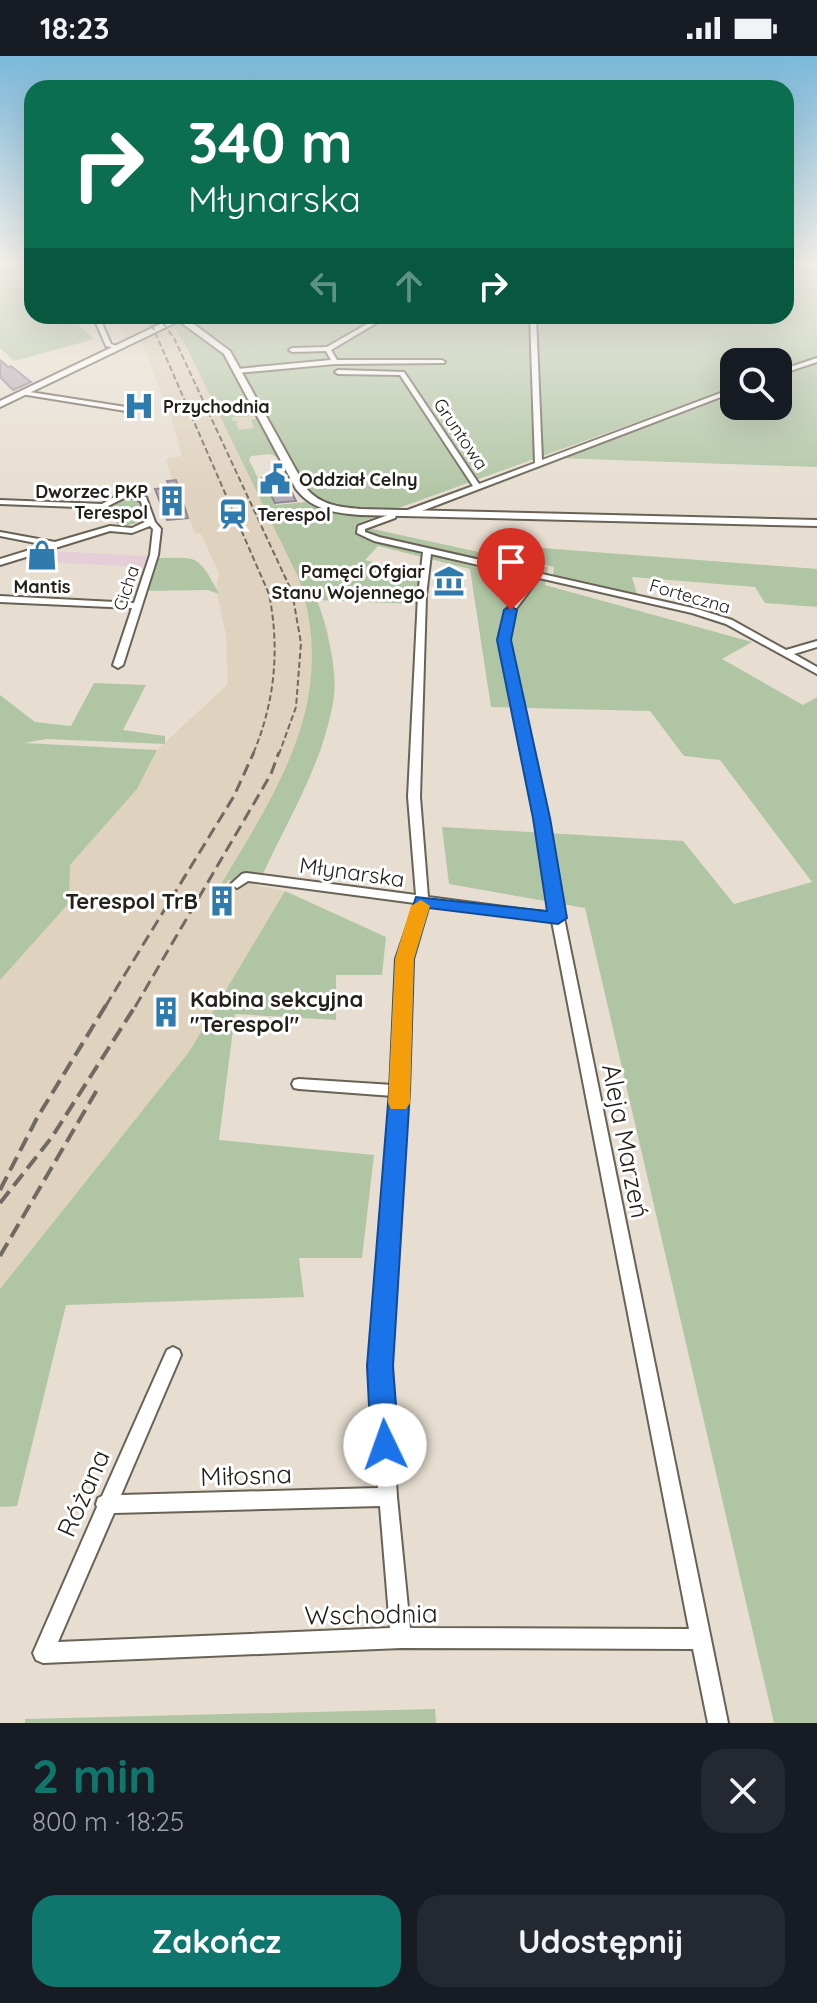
<!DOCTYPE html>
<html lang="pl">
<meta charset="utf-8">
<style>
:root{--surface:#171b24;--page:#242831;--text:#f1f3f6;--muted:#9ea1a6;--accent:#0f766e}
body{margin:0;font-family:Quicksand,sans-serif;background:var(--page);color:var(--text);height:100vh;display:flex;flex-direction:column;font-size:30px;white-space:nowrap}
*{box-sizing:border-box;margin:0}
p{font-size:26px;color:var(--muted)}
.icon{flex:none;width:44px;height:44px;fill:none;stroke:currentColor;stroke-width:2;stroke-linecap:round;stroke-linejoin:round}
.map{position:relative;height:1667px;overflow:hidden}
.side{display:flex;flex-direction:column;background:var(--surface);flex:1}
.side>*{flex:none}
.top-card{position:absolute;left:24px;top:24px;width:770px;height:244px;border-radius:24px;box-shadow:0 8px 32px #0002;background:#0b6e4f;color:#fff;overflow:hidden}
.buttons{position:absolute;left:720px;top:292px;display:grid;gap:16px}
.buttons a{display:grid;place-items:center;width:72px;height:72px;border-radius:16px;background:var(--surface);box-shadow:0 8px 32px #0002;font-size:40px}
.pin{position:absolute;display:grid;place-items:center;width:68px;height:68px;color:#fff;margin:-82px -34px;border-radius:50% 50% 50% 0;rotate:-45deg;box-shadow:0 0 8px #0007}
.pin .icon{rotate:45deg}
.me{position:absolute;width:88px;margin:-44px;rotate:357deg;stroke-linejoin:round;filter:drop-shadow(0 0 6px #0008)}
.turn{display:flex;align-items:center;gap:28px;height:168px;padding:0 32px;font-size:36px}
.turn .icon{width:104px;height:104px;stroke-width:2.5}
.turn b{display:block;font-size:56px;line-height:68px}
.lanes{display:flex;align-items:center;height:76px;padding:0 32px;background:#0003;justify-content:center;gap:40px;direction:ltr}
.lanes .off{opacity:.35}
.round{display:grid;place-items:center;flex:none;width:84px;height:84px;border-radius:24px;background:var(--page)}
.head{display:flex;align-items:center;justify-content:space-between;height:136px;padding:0 32px}
h1{font-size:48px;font-weight:800;line-height:60px;color:var(--accent)}
.action{display:flex;gap:16px;margin-top:auto;padding:16px 32px}
.action a{flex:1;height:92px;border-radius:24px;background:var(--accent);color:#fff;font-size:32px;font-weight:800;line-height:92px;text-align:center}
.action a+a{background:var(--page);color:var(--text)}
.status{display:flex;justify-content:space-between;align-items:center;height:56px;padding:0 40px;background:var(--surface);direction:ltr}
.status svg{height:22px;fill:currentColor}
.map>svg:first-child{display:block}
.commercial{fill:#e6ced9}
.built{fill:#dfd2be}
.green{fill:#b0c5a4}
.building{fill:#b6acb8;stroke:#908691;stroke-width:2}
.lines{fill:none;stroke-linecap:round;stroke-linejoin:round}
.minor-casing{stroke:#696256;stroke-width:4}
.major-casing{stroke:#696256;stroke-width:4}
.minor{fill:#fff;fill-rule:evenodd}
.major{fill:#fff;fill-rule:evenodd}
.rail-far2{stroke:#706a63;stroke-width:2;stroke-dasharray:6 3;stroke-linecap:butt}
.rail-far1{stroke:#706a63;stroke-width:3;stroke-dasharray:12 6;stroke-linecap:butt}
.rail{stroke:#706a63;stroke-width:4;stroke-dasharray:15 7;stroke-linecap:butt}
.route{fill:#1a73e8;stroke:#114b97;stroke-width:2}
.slow{fill:#f59e0b}
.labels{text-anchor:middle;dominant-baseline:central;stroke-width:6;stroke-linejoin:round;paint-order:stroke}
.far-poi-label{font-size:18px;font-weight:bold;fill:#24201c;stroke:#fff;text-anchor:start}
.far-street-label{font-size:18px;fill:#24201c;stroke:#fff}
.street-label{font-size:22px;fill:#24201c;stroke:#fff}
.poi-label{font-size:22px;font-weight:bold;fill:#24201c;stroke:#fff;text-anchor:end}
.near-street-label{font-size:26px;fill:#24201c;stroke:#fff}
</style>
<div class="status"><b>18:23</b><svg viewBox="0 0 49 12"><path d="M0 12V9h3v3zM5 12V6h3v6zM10 12V3h3v9zM15 12V0h3v12zM26 1h20v11H26zM47 4h2v5h-2z"/></svg></div>
<div class="map">
<svg width="817" height="1667" viewBox="0 0 817 1667">
<rect width="100%" height="100%" fill="#e7ded1"/>
<path class="commercial" d="M 51,495 L 148,500 L 145,511 L 20,505 Z"/>
<path class="built" d="M 112,260 L 170,260 L 172,268 L 176,267 L 252,357 L 260,374 L 236,377 L 266,439 L 271,439 L 276,449 L 282,451 L 328,574 L 334,643 L 321,694 L 257,830 L 285,835 L 189,996 L 0,1233 L 0,924 L 69,847 L 70,809 L 137,733 L 157,694 L 228,628 L 226,580 L 216,533 L 219,517 L 201,478 L 195,478 L 176,425 L 172,423 L 166,403 L 182,400 L 171,361 L 141,284 L 129,289 Z"/>
<path class="green" d="M 0,208 L 32,208 L 32,260 L 69,260 L 94,283 L 14,305 L 0,292 Z
M 786,208 L 817,208 L 817,303 L 778,315 L 778,306 L 734,306 L 734,331 L 393,454 L 330,450 L 309,439 L 233,301 L 189,262 L 786,260 Z
M 183,267 L 221,296 L 256,360 L 232,361 L 233,365 L 239,365 L 236,367 L 239,374 L 254,372 L 251,364 L 257,362 L 277,401 L 270,398 L 251,400 L 249,404 L 266,439 L 271,439 L 276,449 L 305,446 L 336,457 L 382,458 L 354,469 L 548,511 L 545,529 L 752,586 L 722,603 L 803,649 L 817,641 L 817,1667 L 774,1667 L 585,852 L 449,828 L 442,771 L 683,785 L 734,848 L 812,826 L 720,704 L 684,700 L 650,655 L 491,651 L 470,513 L 378,490 L 365,504 L 422,517 L 418,548 L 317,544 C 327,572 339,617 333,646 C 323,708 287,765 261,822 L 240,819 L 237,825 L 228,824 L 221,837 L 216,837 C 276,735 340,646 299,523 L 186,290 L 172,268 Z
M 817,307 L 817,411 L 557,402 L 734,336 L 734,350 L 778,350 L 778,320 Z
M 118,443 L 139,444 L 145,465 L 125,470 L 116,467 L 111,448 Z
M 516,490 L 817,513 L 817,551 L 765,547 L 755,531 L 632,521 L 637,538 L 553,520 L 554,511 L 515,502 Z
M 153,502 C 198,502 197,496 219,538 L 208,534 L 142,535 Z
M 94,627 L 146,629 L 123,674 L 165,680 L 165,688 L 46,683 L 24,687 L 157,694 L 137,733 L 70,809 L 69,847 L 0,924 L 0,639 L 35,666 L 71,670 Z
M 285,835 L 386,881 L 382,919 L 336,919 L 336,964 L 235,958 L 219,1084 L 374,1099 L 362,1202 L 299,1202 L 304,1241 L 66,1249 L 17,1450 L 0,1451 L 0,1233 L 189,996 Z
M 435,1653 L 436,1667 L 25,1667 L 25,1663 Z"/>
<path class="building" d="M 0,304 L 8,311 L 11,310 L 31,326 L 13,334 L 0,321 Z
M 283,419 L 296,445 L 275,447 L 262,422 Z
M 176,424 L 188,462 L 167,464 L 155,433 L 170,432 L 167,425 Z"/>
<g class="lines">
<g class="minor-casing">
<path id="minor" d="M 93,260 L 99,260 L 111,288 L 119,291 L 119,293 L 106,290 Z
M 381,260 L 388,260 L 331,294 L 337,304 L 442,304 L 445,306 L 444,307 L 335,308 L 237,317 L 234,315 L 237,313 L 331,304 L 326,295 L 292,296 L 289,294 L 292,292 L 327,291 Z
M 530,260 L 536,260 L 542,404 L 734,332 L 734,336 L 411,459 L 405,459 L 405,455 L 473,430 L 400,319 L 338,318 L 335,316 L 338,314 L 404,316 L 479,428 L 535,407 Z
M 817,302 L 817,306 L 778,319 L 778,315 Z
M 23,335 L 126,351 L 129,353 L 126,355 L 21,338 L 20,337 Z
M 127,437 L 137,437 L 146,441 L 155,466 L 161,473 L 158,499 L 123,609 L 118,612 L 113,609 L 132,552 L 0,546 L 0,540 L 134,547 L 150,499 L 153,473 L 150,470 L 132,477 L 110,475 L 0,509 L 0,503 L 46,489 L 0,480 L 0,476 L 55,486 L 110,470 L 132,472 L 147,465 L 141,446 L 136,442 L 124,442 L 104,452 L 0,448 L 0,444 L 102,448 L 114,441 Z
M 390,454 L 397,456 L 395,462 L 365,473 L 365,476 L 379,481 L 697,553 L 732,564 L 786,594 L 817,585 L 817,591 L 794,598 L 817,611 L 817,618 L 726,568 L 692,557 L 539,522 L 515,554 L 509,584 L 547,762 L 564,862 L 728,1667 L 708,1667 L 693,1593 L 401,1592 L 43,1607 L 36,1604 L 33,1597 L 97,1451 L 96,1448 L 98,1442 L 102,1440 L 167,1294 L 173,1291 L 179,1294 L 181,1299 L 121,1439 L 378,1432 L 371,1310 L 393,1040 L 299,1033 L 294,1032 L 292,1028 L 294,1024 L 299,1023 L 393,1029 L 399,903 L 415,847 L 248,825 L 237,832 L 231,828 L 242,818 L 246,817 L 416,839 L 408,741 L 418,540 L 423,496 L 374,485 L 357,477 L 358,470 L 388,459 ZM 431,498 L 531,521 L 506,554 L 499,584 L 535,762 L 551,857 L 428,841 L 420,741 L 426,540 ZM 427,849 L 552,865 L 689,1573 L 410,1572 L 397,1441 L 389,1310 L 407,1035 L 411,903 ZM 380,1450 L 390,1572 L 58,1586 L 114,1457 Z"/>
</g>
<g class="major-casing">
<path id="major" d="M 177,260 L 183,260 L 230,295 L 306,432 C 320,449 339,451 360,453 L 817,464 L 817,470 L 360,459 C 335,457 312,454 296,433 L 224,298 L 179,265 L 0,351 L 0,345 Z"/>
</g>
<use href="#minor" class="minor"/>
<use href="#major" class="major"/>
<path class="rail-far2" d="M 148,260 L 269,538 C 280,593 275,646 253,698
M 158,260 L 174,282 L 292,536 L 301,587 L 296,651 L 279,698"/>
<path class="rail-far1" d="M 105,951 L 234,740 L 254,696
M 135,951 L 271,718 L 279,696"/>
<path class="rail" d="M 0,1134 L 37,1062 L 106,949
M 0,1147 L 52,1081 L 136,949
M 0,1200 L 97,1034"/>
</g>
<linearGradient id="sky" x2="0" y2="1"><stop stop-color="#7bb8da"/><stop offset="0.47" stop-color="#f4f0ea"/><stop offset="1" stop-color="#f4f0ea" stop-opacity="0"/></linearGradient>
<rect width="817" height="442" fill="url(#sky)"/>
<path class="route" d="M 511,550 L 517,554 L 511,584 L 550,762 L 567,862 L 558,868 L 429,852 L 414,903 L 410,1035 L 393,1310 L 399,1389 L 395,1398 L 385,1401 L 375,1398 L 371,1389 L 367,1310 L 389,1035 L 395,903 L 416,841 L 547,855 L 533,762 L 497,584 L 504,554 Z"/>
<path class="slow" d="M 421,844 L 430,850 L 414,903 L 410,1047 L 406,1053 L 391,1053 L 388,1047 L 395,903 L 411,850 Z"/>
<defs>
<g id="hospital-bare" transform="scale(2.4)"><path d="M-5-5h3v3.5h4V-5h3V5h-3V1.5h-4V5h-3Z" fill="#307bae" stroke="#fff" stroke-width="2.5" paint-order="stroke"/></g>
<g id="civic-bare" transform="scale(2.4)"><path d="M-.6-6.5H3V-4.5H.6V-3L4-1V1h2V6H-6V1h2V-1L-.6-3ZM-1.2 2.5V6h2.4V2.5Z" fill="#307bae" stroke="#fff" stroke-width="2.5" paint-order="stroke"/></g>
<g id="building-bare" transform="scale(2.4)"><path d="M-4-6H4V6H1V3H-1V6H-4ZM-2.5-4.3h1.7v1.8h-1.7ZM.8-4.3h1.7v1.8H.8ZM-2.5-1h1.7V.8h-1.7ZM.8-1h1.7V.8H.8Z" fill="#307bae" stroke="#fff" stroke-width="2.5" paint-order="stroke"/></g>
<g id="station-bare" transform="scale(2.4)"><path d="M-3-6H3Q5-6 5-4V2Q5 4 3 4L4.5 6H3L1.5 4h-3L-3 6H-4.5L-3 4Q-5 4-5 2V-4Q-5-6-3-6ZM-3.5-4v3h7v-3ZM-3.5 1v1.5H-2V1ZM2 1v1.5H3.5V1Z" fill="#307bae" stroke="#fff" stroke-width="2.5" paint-order="stroke"/></g>
<g id="shop-bare" transform="scale(2.4)"><path d="M-5-2.5h2.3a2.7 3.5 0 0 1 5.4 0H5L5.5 6h-11ZM-1.5-2.5h3a1.5 2.3 0 0 0-3 0Z" fill="#307bae" stroke="#fff" stroke-width="2.5" paint-order="stroke"/></g>
<g id="museum-bare" transform="scale(2.4)"><path d="M0-6L6-3V-2H-6V-3ZM-5-1h2V3h-2ZM-1-1h2V3h-2ZM3-1h2V3H3ZM-6 4H6V6H-6Z" fill="#307bae" stroke="#fff" stroke-width="2.5" paint-order="stroke"/></g>
</defs>
<g fill-rule="evenodd">
<use href="#hospital-bare" x="139" y="350"/>
<use href="#civic-bare" x="275" y="423"/>
<use href="#building-bare" x="172" y="445"/>
<use href="#station-bare" x="233" y="458"/>
<use href="#shop-bare" x="42" y="499"/>
<use href="#museum-bare" x="449" y="525"/>
<use href="#building-bare" x="222" y="845"/>
<use href="#building-bare" x="166" y="956"/>
</g>
<g class="labels">
<g class="far-poi-label">
<text x="163" y="350">Przychodnia</text>
<text x="299" y="423">Oddział Celny</text>
<text x="148" y="435" text-anchor="end">Dworzec PKP<tspan x="148" dy="21">Terespol</tspan></text>
<text x="257" y="458">Terespol</text>
<text x="425" y="515" text-anchor="end">Pamęci Ofgiar<tspan x="425" dy="21">Stanu Wojennego</tspan></text>
<text x="42" y="530" text-anchor="middle">Mantis</text>
</g>
<g class="far-street-label">
<text transform="translate(461 378) rotate(56)">Gruntowa</text>
<text transform="translate(126 532) rotate(-72)">Cicha</text>
<text transform="translate(690 540) rotate(16)">Forteczna</text>
</g>
<g class="street-label">
<text transform="translate(352 816) rotate(8)">Młynarska</text>
</g>
<g class="poi-label">
<text x="198" y="845">Terespol TrB</text>
<text x="190" y="943" text-anchor="start">Kabina sekcyjna<tspan x="190" dy="25">"Terespol"</tspan></text>
</g>
<g class="near-street-label">
<text transform="translate(626 1085) rotate(79)">Aleja Marzeń</text>
<text transform="translate(246 1419) rotate(-2)">Miłosna</text>
<text transform="translate(83 1437) rotate(-66)">Różana</text>
<text transform="translate(371 1558) rotate(-1)">Wschodnia</text>
</g>
</g>
</svg>
<div class="buttons">
<a><svg class="icon" aria-label="search" viewBox="0 0 24 24"><circle cx="10" cy="10" r="6"/><path d="M15 15l6 6"/></svg></a>
</div>
<div class="pin" style="left:511px;top:554px;background:#d93025"><svg class="icon" aria-label="arrive" viewBox="0 0 24 24"><path d="M6 21V4h12l-3 4 3 4H6"/></svg></div>
<svg class="me" style="left:385px;top:1389px" viewBox="-20 -20 40 40"><circle r="19" fill="#fff"/><path d="M0-13L10 11 0 6-10 11z" fill="#1a73e8"/></svg>
<div class="top-card">
<div class="turn"><svg class="icon" aria-label="right" viewBox="0 0 24 24"><path d="M7 20v-9h11M14 6l5 5-5 5"/></svg><div><b>340 m</b>Młynarska</div></div>
<div class="lanes"><svg class="icon off" aria-label="left" viewBox="0 0 24 24"><path d="M17 20v-9H6M10 6l-5 5 5 5"/></svg><svg class="icon off" aria-label="ahead" viewBox="0 0 24 24"><path d="M12 20V5M6 11l6-6 6 6"/></svg><svg class="icon" aria-label="right" viewBox="0 0 24 24"><path d="M7 20v-9h11M14 6l5 5-5 5"/></svg></div>
</div>
</div>
<section class="side">
<div class="head"><div><h1>2 min</h1><p>800 m · 18:25</p></div><a class="round"><svg class="icon" aria-label="close" viewBox="0 0 24 24"><path d="M6 6l12 12M18 6L6 18"/></svg></a></div>
<div class="action"><a>Zakończ</a><a>Udostępnij</a></div>
</section>
